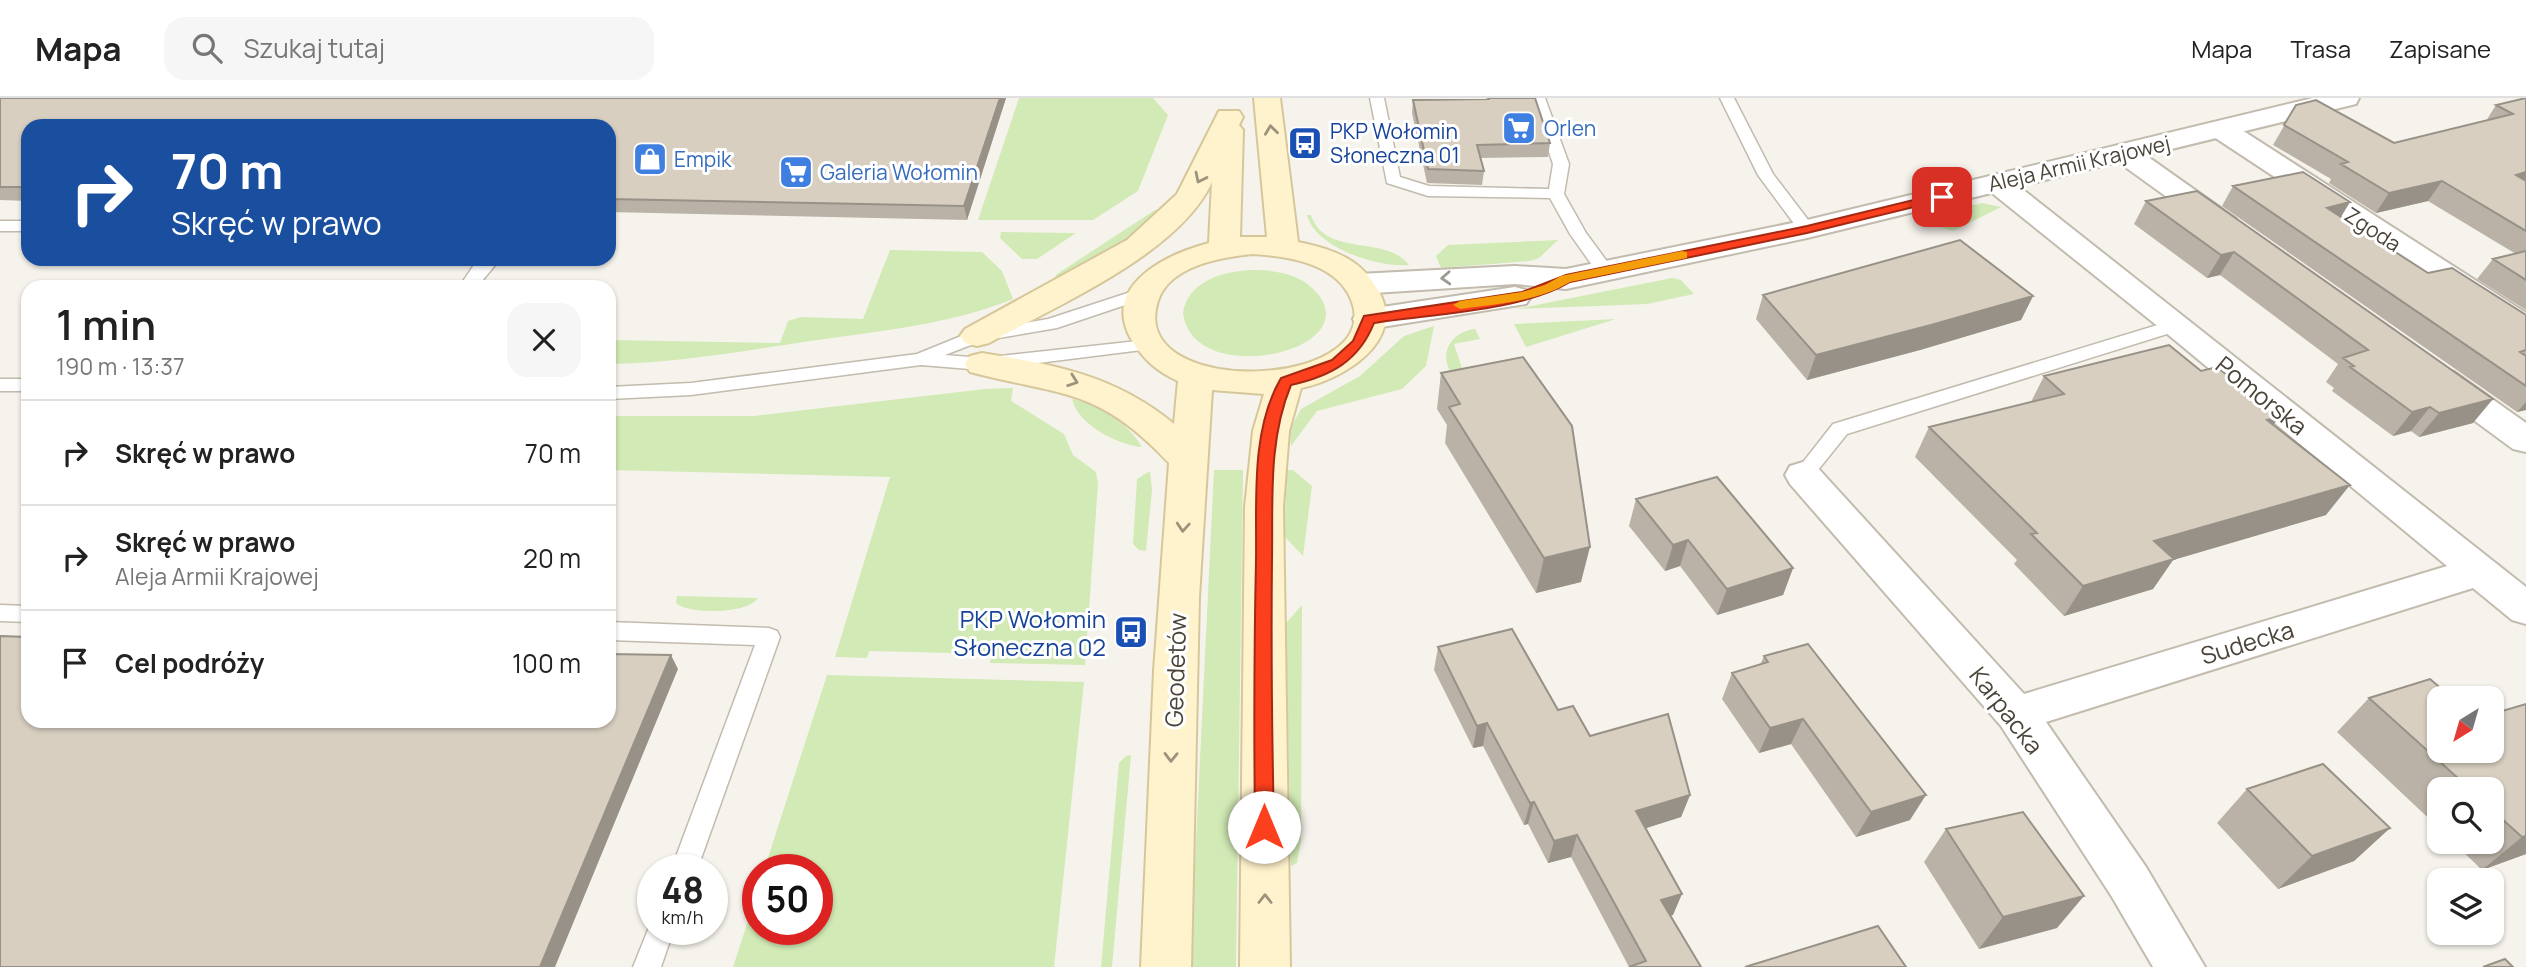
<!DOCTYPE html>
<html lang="pl">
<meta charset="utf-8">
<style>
:root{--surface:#fff;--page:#f6f6f6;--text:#222;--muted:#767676;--line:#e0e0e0}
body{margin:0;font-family:Manrope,sans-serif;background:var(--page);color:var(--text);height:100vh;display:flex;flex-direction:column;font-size:26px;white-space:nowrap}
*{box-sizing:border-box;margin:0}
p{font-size:23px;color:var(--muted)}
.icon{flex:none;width:38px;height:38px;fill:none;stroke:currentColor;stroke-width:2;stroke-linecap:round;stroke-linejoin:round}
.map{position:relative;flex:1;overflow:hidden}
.sheet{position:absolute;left:21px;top:182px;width:595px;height:448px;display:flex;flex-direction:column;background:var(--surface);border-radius:21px;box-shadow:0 2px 5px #0004}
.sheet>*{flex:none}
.top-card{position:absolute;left:21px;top:21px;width:595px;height:147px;border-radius:21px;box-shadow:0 2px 5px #0004;background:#1a4fa0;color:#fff;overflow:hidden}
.needle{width:46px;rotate:217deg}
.controls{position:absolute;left:2427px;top:588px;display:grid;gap:14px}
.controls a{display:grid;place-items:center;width:77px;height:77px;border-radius:14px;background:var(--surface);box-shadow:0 2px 5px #0004;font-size:35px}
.speed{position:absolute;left:637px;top:756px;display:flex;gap:14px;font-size:35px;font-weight:700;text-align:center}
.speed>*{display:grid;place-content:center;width:91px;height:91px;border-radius:50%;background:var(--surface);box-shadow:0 2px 5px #0004;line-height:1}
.speed small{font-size:18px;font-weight:400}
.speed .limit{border:10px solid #d22;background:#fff;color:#111}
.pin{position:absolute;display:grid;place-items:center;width:60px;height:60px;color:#fff;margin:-30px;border-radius:14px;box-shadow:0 4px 10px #0006}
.me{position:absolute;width:77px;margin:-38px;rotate:0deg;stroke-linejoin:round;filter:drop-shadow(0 0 5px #0008)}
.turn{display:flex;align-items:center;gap:24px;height:147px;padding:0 35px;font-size:32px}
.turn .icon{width:91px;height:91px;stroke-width:2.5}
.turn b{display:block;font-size:49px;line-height:60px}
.round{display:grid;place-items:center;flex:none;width:74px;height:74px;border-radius:21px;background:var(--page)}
.summary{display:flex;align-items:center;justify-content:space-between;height:119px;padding:0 35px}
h1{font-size:42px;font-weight:600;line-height:52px}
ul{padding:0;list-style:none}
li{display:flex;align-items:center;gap:21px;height:105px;padding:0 35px;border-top:2px solid var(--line)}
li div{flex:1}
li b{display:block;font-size:26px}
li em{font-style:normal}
header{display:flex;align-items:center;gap:42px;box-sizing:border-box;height:98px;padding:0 35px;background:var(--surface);border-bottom:2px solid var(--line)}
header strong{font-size:33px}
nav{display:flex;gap:38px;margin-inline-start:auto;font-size:24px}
.search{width:490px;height:63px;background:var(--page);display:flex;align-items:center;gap:18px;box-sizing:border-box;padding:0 24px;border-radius:21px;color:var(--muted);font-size:26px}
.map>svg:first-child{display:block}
.green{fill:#d2eab5}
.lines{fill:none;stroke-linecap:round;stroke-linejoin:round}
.service-casing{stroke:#c2bbae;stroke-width:3}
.minor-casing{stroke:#c2bbae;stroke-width:4}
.tertiary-casing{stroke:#c2bbae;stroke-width:4}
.secondary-casing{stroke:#d6c79b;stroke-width:4}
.service{fill:#fff;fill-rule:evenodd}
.minor{fill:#fff;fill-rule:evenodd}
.tertiary{fill:#fff;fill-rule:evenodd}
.secondary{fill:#fff3cd;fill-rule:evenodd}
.wall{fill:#bab2a6}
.shaded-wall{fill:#979187}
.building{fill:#d8cfc1;stroke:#979187;stroke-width:2}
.oneway{stroke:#9c937c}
.oneway2{stroke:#9c9892}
.route{fill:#fc3f1d;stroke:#a42913;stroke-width:2}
.slow{fill:#f59e0b}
.labels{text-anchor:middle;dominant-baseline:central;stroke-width:6;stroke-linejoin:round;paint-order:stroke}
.far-shop-label{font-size:21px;fill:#366cbe;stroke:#fff;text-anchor:start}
.far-transit-label{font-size:21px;fill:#164399;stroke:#fff;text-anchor:start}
.far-street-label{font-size:21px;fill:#4b4439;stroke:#fff}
.street-label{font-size:24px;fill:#4b4439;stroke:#fff}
.transit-label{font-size:24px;fill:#164399;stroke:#fff;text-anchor:end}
</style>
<header>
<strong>Mapa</strong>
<div class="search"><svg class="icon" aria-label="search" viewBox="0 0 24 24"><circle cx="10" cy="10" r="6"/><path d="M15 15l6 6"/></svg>Szukaj tutaj</div>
<nav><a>Mapa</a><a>Trasa</a><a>Zapisane</a></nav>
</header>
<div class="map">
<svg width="2526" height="869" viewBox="0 0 2526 869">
<rect width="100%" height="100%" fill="#f6f3ec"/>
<path class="green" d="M 1019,0 L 1153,0 L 1168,17 L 1138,93 L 1093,122 L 978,122 Z
M 1982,105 L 2001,109 L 1953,133 L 1915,122 Z
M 1161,111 L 1114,151 L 1052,184 L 1057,176 L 1155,112 Z
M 1307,117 L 1311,117 C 1325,160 1385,136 1409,167 C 1379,170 1315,150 1307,117 Z
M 1001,134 L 1076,135 L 1037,161 L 1022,161 L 1000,140 Z
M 1558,142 L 1539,160 L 1530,163 L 1441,170 L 1436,158 L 1448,147 Z
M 890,152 L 982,154 L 1002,173 L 1013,201 C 949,227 878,233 810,243 C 743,253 677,265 609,266 L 609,242 L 780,245 L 788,223 L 801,219 L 863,221 Z
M 1253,172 C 1275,172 1302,176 1317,195 C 1367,254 1192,292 1183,215 C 1188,182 1225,173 1253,172 Z
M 1672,180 L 1681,182 L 1694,196 L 1647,206 L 1516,211 Z
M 1616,221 L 1526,249 L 1514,226 Z
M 1434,228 L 1426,268 L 1402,291 L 1317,313 L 1291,348 L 1290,331 L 1301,311 L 1360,278 L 1404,238 Z
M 1475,231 L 1480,241 L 1454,246 L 1463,273 L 1452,276 C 1437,255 1453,233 1475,231 Z
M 1013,290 L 1011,303 L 1064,336 L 1073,357 L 1096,374 L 1098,386 L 1085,567 L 990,565 L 992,556 L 869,553 L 867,560 L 835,559 L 890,379 L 609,372 L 609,318 L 754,318 L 985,291 Z
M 1072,301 C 1101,308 1126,323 1142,349 C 1118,347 1078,327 1072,301 Z
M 1214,372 L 1243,372 L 1236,869 L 1190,869 Z
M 1287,372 L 1293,372 L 1312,388 L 1303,458 L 1284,438 Z
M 1150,373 L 1152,392 L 1146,453 L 1139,452 L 1133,446 L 1137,381 Z
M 677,498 L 758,500 C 748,516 689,517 676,505 Z
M 1302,507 L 1301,743 L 1297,765 L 1291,768 L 1286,525 Z
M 827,577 L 1084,584 L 1054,869 L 733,869 L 758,792 L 758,831 L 817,831 L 817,772 L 764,772 Z
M 1131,657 L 1112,869 L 1101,869 L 1119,665 L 1126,658 Z"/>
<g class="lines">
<g class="service-casing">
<path id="service" d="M 1370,0 L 1384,0 L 1400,79 L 1429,88 L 1549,91 L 1553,66 L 1531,0 L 1545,0 L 1569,66 L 1564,96 L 1586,135 L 1614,173 L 1611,177 L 1599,177 L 1570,136 L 1550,100 L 1428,98 L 1387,85 Z
M 1720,0 L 1734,0 L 1773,76 L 1815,131 L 1813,135 L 1801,135 L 1758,77 Z
M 0,123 L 28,123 L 28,133 L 0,133 Z
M 478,161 L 496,161 L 496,166 L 477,189 L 459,189 Z
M 1146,189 L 1155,194 L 1152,198 L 1057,230 L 981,243 L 945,257 L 982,260 L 1156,241 L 1159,245 L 1156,249 L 1150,251 L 982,272 L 921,267 L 691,297 L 609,301 L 609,289 L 691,285 L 917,256 L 971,234 L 1048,221 Z
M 2177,221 L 2186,227 L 2183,231 L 1847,336 L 1810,382 L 1803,384 L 1793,377 L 1833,326 Z
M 0,281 L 28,281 L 28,293 L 0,293 Z
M 0,507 L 28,508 L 28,524 L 0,523 Z
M 609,524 L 769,530 L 777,533 L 780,539 L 697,772 L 671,772 L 755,547 L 609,542 Z
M 652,822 L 653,831 L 674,831 L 661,869 L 633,869 Z"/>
</g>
<g class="minor-casing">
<path id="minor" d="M 2221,23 L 2231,25 L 2526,215 L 2526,240 L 2514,237 L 2211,37 L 2207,31 L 2211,25 Z
M 2124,46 L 2134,49 L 2236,121 L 2240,127 L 2236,133 L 2225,136 L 2214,133 L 2114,61 L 2110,55 L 2114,49 Z
M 1997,76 L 2007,79 L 2526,489 L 2526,526 L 2512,522 L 2473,490 L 2046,624 L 2146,769 L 2205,869 L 2153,869 L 2112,799 L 2001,628 L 1790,386 L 1785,377 L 1790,368 L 1803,364 L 1816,368 L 2024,596 L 2447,468 L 2165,234 L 1987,91 L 1982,85 L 1987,79 Z
M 2442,271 L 2454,274 L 2526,325 L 2526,354 L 2513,351 L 2430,290 L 2425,282 L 2430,274 Z"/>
</g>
<g class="tertiary-casing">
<path id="tertiary" d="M 2313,0 L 2359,0 L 2356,6 L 1807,140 L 1566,191 L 1515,186 L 1358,196 L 1347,193 L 1342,186 L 1347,179 L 1358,176 L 1515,168 L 1566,171 L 1807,122 Z
M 1515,189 L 1526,192 L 1531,199 L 1526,206 L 1369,231 L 1357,228 L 1353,221 L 1357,214 L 1369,211 Z"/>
</g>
<g class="secondary-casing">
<path id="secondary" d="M 1254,0 L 1280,0 L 1298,144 C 1317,148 1337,153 1353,164 C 1364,171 1371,181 1378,192 C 1408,243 1342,282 1301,290 L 1289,333 L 1283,409 L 1290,869 L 1240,869 L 1245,409 L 1253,333 L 1264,296 L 1212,292 L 1199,499 L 1191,869 L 1141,869 L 1154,573 L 1169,365 C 1098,289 1062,298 970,274 L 965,266 L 970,258 L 982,255 C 1055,267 1115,277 1174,326 L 1178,283 C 1156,273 1143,261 1131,241 C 1101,187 1167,156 1209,145 L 1212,84 C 1179,156 1057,207 989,245 L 977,248 L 965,245 L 960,238 L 965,231 L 1127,142 L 1177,96 L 1219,13 L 1239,13 L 1243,19 L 1239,27 L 1243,32 L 1240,139 L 1267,139 ZM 1253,156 C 1285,158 1330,164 1348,195 C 1400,291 1125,305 1158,203 C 1169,168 1221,159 1253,156 Z"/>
</g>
<use href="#service" class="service"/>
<use href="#minor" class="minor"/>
<use href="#tertiary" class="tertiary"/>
<use href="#secondary" class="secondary"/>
</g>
<path class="wall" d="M 0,0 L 1006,0 L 967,122 L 609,114 L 609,28 L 28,28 L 28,103 L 0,102 Z
M 1486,0 L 1535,0 L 1550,45 L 1548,59 L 1480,60 L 1484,73 L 1482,87 L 1427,85 L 1412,15 L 1413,2 L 1486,1 Z
M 2526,0 L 2526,212 L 2477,181 L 2493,161 L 2516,156 L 2428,103 L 2376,115 L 2329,85 L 2331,81 L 2273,47 L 2296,7 L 2394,45 L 2486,23 L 2496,7 Z
M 2233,88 L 2341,119 L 2428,175 L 2526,217 L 2526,312 L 2517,314 L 2222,108 Z
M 2197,93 L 2473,325 L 2419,339 L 2411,333 L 2393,338 L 2332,293 L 2334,290 L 2326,284 L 2338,266 L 2220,177 L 2207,180 L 2134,126 L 2146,103 Z
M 1763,197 L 2033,198 L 2021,222 L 1920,252 L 1807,282 L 1756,221 Z
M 2201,273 L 2273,327 L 2326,417 L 2173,462 L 2153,491 L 2064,518 L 2014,466 L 2017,462 L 1915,359 L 1929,329 L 2031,304 L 2044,278 Z
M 1441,275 L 1581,484 L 1536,495 L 1445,345 L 1447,327 L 1437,311 Z
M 1636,401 L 1793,470 L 1783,497 L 1717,517 L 1680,468 L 1665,473 L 1629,428 Z
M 1438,549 L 1558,612 L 1590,638 L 1690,697 L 1681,719 L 1645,730 L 1673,817 L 1670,818 L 1701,869 L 1629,869 L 1571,759 L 1548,765 L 1528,726 L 1524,727 L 1483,648 L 1473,650 L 1434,572 Z
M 1764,558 L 1910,722 L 1856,739 L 1791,646 L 1759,655 L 1722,601 L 1732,575 L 1760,567 Z
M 2369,600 L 2440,653 L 2526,606 L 2526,756 L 2482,772 L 2453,744 L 2492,744 L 2492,691 L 2440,691 L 2440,731 L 2337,634 Z
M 2247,691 L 2390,730 L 2354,763 L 2278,791 L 2217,725 Z
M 1946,731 L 2057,830 L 1979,851 L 1924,764 Z"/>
<path class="shaded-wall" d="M 1000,0 L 1006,0 L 967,122 L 964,108 Z
M 2526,74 L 2526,89 L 2516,77 Z
M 2442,83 L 2428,103 L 2376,115 L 2389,95 Z
M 2350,104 L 2338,124 L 2327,110 Z
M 2234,154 L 2220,177 L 2207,180 L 2221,157 Z
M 2033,198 L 2021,222 L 1920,252 L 1807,282 L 1816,257 Z
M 2493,301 L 2473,325 L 2419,339 L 2439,315 Z
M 2526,304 L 2526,312 L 2517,314 Z
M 2430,309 L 2411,333 L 2393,338 L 2412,314 Z
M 2279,319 L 2258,349 L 2267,322 Z
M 2350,387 L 2326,417 L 2173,462 L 2153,491 L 2064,518 L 2083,488 L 2154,443 Z
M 1688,442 L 1680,468 L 1665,473 L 1673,447 Z
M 1590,449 L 1581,484 L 1536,495 L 1544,460 Z
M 1793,470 L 1783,497 L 1717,517 L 1727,491 Z
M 671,557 L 678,571 L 555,869 L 540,869 Z
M 1803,621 L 1791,646 L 1759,655 L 1770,630 Z
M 1487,625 L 1483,648 L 1473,650 L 1477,628 Z
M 1690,697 L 1681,719 L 1628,736 L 1636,713 Z
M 1926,697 L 1910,722 L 1856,739 L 1871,714 Z
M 1534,704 L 1528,726 L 1524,727 L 1530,705 Z
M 2390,730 L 2354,763 L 2278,791 L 2312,758 Z
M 1577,737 L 1571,759 L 1548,765 L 1554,743 Z
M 2526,738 L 2526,756 L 2482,772 L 2522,739 Z
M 1682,796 L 1673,817 L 1652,823 L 1661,802 Z
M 2084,798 L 2057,830 L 1979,851 L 2003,819 Z"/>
<path class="building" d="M 0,0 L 1000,0 L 964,108 L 609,101 L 609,28 L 28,28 L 28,89 L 0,89 Z
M 1489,0 L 1535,0 L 1550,45 L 1477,47 L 1484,73 L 1428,71 L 1413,2 L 1489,1 Z
M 2526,0 L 2526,74 L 2516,77 L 2526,83 L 2526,133 L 2442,83 L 2389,95 L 2341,66 L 2348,64 L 2284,27 L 2296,7 L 2316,2 L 2394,45 L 2513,16 L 2496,7 Z
M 2303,74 L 2350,104 L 2327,110 L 2428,175 L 2452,170 L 2526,217 L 2526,252 L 2520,254 L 2526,258 L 2526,288 L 2233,88 Z
M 2197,93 L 2493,301 L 2439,315 L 2430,309 L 2412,314 L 2350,269 L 2354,268 L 2343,260 L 2368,252 L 2234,154 L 2221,157 L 2146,103 Z
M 1960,142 L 2033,198 L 1931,227 L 1816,257 L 1763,197 Z
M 2526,153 L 2526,182 L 2493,161 Z
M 2169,247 L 2201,273 L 2217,269 L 2279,319 L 2267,322 L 2350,387 L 2154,443 L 2174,461 L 2083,488 L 2031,436 L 2037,435 L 1929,329 L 2064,296 L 2044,278 Z
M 1523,259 L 1572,328 L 1590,449 L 1544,460 L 1449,309 L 1460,306 L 1441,275 Z
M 1717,379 L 1793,470 L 1727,491 L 1688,442 L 1673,447 L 1636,401 Z
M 1512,531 L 1558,612 L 1573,608 L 1590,638 L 1668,616 L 1690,697 L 1636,713 L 1682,796 L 1661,802 L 1701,869 L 1629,869 L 1646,863 L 1577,737 L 1554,743 L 1534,704 L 1530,705 L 1487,625 L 1477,628 L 1438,549 Z
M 0,538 L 28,539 L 28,623 L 609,623 L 609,556 L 671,557 L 540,869 L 0,869 Z
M 1808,546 L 1926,697 L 1871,714 L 1803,621 L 1770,630 L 1732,575 L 1768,564 L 1764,558 Z
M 2430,581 L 2452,600 L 2440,600 L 2440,653 L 2492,653 L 2492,616 L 2526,606 L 2526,738 L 2522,739 L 2492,712 L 2492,691 L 2470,691 L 2369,600 Z
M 2323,666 L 2390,730 L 2312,758 L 2247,691 Z
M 2023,714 L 2084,798 L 2003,819 L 1946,731 Z
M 1878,828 L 1906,869 L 1745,869 Z
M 2505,861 L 2513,869 L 2483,869 Z"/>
<defs><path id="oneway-chevron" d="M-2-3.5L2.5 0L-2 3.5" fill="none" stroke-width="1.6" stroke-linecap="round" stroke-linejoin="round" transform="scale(1.75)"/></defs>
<g class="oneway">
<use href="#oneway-chevron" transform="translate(1271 32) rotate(-97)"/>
<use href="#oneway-chevron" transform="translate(1200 80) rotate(116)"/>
<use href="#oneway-chevron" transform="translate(1073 283) rotate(20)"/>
<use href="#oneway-chevron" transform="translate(1183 429) rotate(94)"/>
<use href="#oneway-chevron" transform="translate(1171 659) rotate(91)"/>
<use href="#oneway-chevron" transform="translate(1265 801) rotate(-90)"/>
</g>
<use class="oneway2" href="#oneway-chevron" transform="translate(1446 180) rotate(177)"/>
<path class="route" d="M 1942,95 L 1948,99 L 1947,101 L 1807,135 L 1570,184 C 1522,213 1431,216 1374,225 C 1359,263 1331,278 1291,287 C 1268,342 1273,403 1272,461 C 1271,551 1272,640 1274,729 L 1271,735 L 1257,735 L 1255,729 C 1254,641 1254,552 1256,463 C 1257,405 1250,333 1281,280 L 1332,262 L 1353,243 L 1364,218 L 1522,194 L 1566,177 L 1807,128 Z"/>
<path class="slow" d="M 1682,153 L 1687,154 L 1687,160 L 1570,184 C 1536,204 1498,206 1460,211 L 1453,207 L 1460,203 L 1522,194 L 1545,187 L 1561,178 Z"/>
<defs>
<g id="supermarket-square" transform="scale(1.75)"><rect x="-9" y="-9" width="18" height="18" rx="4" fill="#3f7fe0" stroke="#fff"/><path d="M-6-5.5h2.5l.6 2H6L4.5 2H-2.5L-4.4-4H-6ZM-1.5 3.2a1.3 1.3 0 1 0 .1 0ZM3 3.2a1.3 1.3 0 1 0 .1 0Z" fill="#fff"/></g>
<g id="bus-square" transform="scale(1.75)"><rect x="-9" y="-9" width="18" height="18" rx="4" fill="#1a4fb4" stroke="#fff"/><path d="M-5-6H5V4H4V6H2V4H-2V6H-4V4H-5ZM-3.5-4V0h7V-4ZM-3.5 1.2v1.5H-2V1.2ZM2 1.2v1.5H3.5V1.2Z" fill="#fff"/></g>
<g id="shop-square" transform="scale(1.75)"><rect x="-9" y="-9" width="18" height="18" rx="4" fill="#3f7fe0" stroke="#fff"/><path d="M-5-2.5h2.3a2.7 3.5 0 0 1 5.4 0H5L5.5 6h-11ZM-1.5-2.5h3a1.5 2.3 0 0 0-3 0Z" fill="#fff"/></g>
</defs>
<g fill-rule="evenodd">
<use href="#supermarket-square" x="1519" y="30"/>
<use href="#bus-square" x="1305" y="45"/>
<use href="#shop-square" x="650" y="61"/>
<use href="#supermarket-square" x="796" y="74"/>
<use href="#bus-square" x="1131" y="534"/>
</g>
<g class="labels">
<g class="far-shop-label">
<text x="1544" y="30">Orlen</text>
<text x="674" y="61">Empik</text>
<text x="820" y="74">Galeria Wołomin</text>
</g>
<g class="far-transit-label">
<text x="1330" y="33">PKP Wołomin<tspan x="1330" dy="24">Słoneczna 01</tspan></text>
</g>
<g class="far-street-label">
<text transform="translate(2079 65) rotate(-13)">Aleja Armii Krajowej</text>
<text transform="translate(2373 131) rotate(33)">Zgoda</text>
</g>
<g class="street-label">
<text transform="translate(2262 297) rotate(39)">Pomorska</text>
<text transform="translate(2247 544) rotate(-17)">Sudecka</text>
<text transform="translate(1175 572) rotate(-88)">Geodetów</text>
<text transform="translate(2007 612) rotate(52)">Karpacka</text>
</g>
<g class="transit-label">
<text x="1106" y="520">PKP Wołomin<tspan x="1106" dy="28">Słoneczna 02</tspan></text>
</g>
</g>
</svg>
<div class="controls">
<a><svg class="needle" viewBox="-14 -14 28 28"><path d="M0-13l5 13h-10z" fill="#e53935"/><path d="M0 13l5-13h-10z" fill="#767676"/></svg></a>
<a><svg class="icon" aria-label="search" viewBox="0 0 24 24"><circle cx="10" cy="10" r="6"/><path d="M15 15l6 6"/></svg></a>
<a><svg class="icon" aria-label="layers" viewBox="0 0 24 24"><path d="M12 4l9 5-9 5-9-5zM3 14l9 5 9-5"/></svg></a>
</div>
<div class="speed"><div>48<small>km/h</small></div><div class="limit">50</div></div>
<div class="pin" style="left:1942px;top:99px;background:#d93025"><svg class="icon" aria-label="arrive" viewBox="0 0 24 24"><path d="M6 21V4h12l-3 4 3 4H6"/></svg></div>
<svg class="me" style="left:1264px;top:729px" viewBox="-20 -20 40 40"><circle r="19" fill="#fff"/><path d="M0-13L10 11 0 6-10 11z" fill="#fc3f1d"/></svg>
<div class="top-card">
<div class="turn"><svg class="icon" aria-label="right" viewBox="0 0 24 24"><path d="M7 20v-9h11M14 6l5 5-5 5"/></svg><div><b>70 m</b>Skręć w prawo</div></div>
</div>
<section class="sheet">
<div class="summary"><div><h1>1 min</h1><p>190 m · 13:37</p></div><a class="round"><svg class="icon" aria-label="close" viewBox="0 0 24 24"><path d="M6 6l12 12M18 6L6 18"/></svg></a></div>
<ul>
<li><svg class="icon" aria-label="right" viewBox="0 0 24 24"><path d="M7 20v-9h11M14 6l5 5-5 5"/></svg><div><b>Skręć w prawo</b></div><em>70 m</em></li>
<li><svg class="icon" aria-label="right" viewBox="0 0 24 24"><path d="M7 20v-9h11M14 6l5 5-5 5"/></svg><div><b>Skręć w prawo</b><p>Aleja Armii Krajowej</p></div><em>20 m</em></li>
<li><svg class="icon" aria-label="arrive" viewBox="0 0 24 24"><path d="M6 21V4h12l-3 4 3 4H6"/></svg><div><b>Cel podróży</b></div><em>100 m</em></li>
</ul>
</section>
</div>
